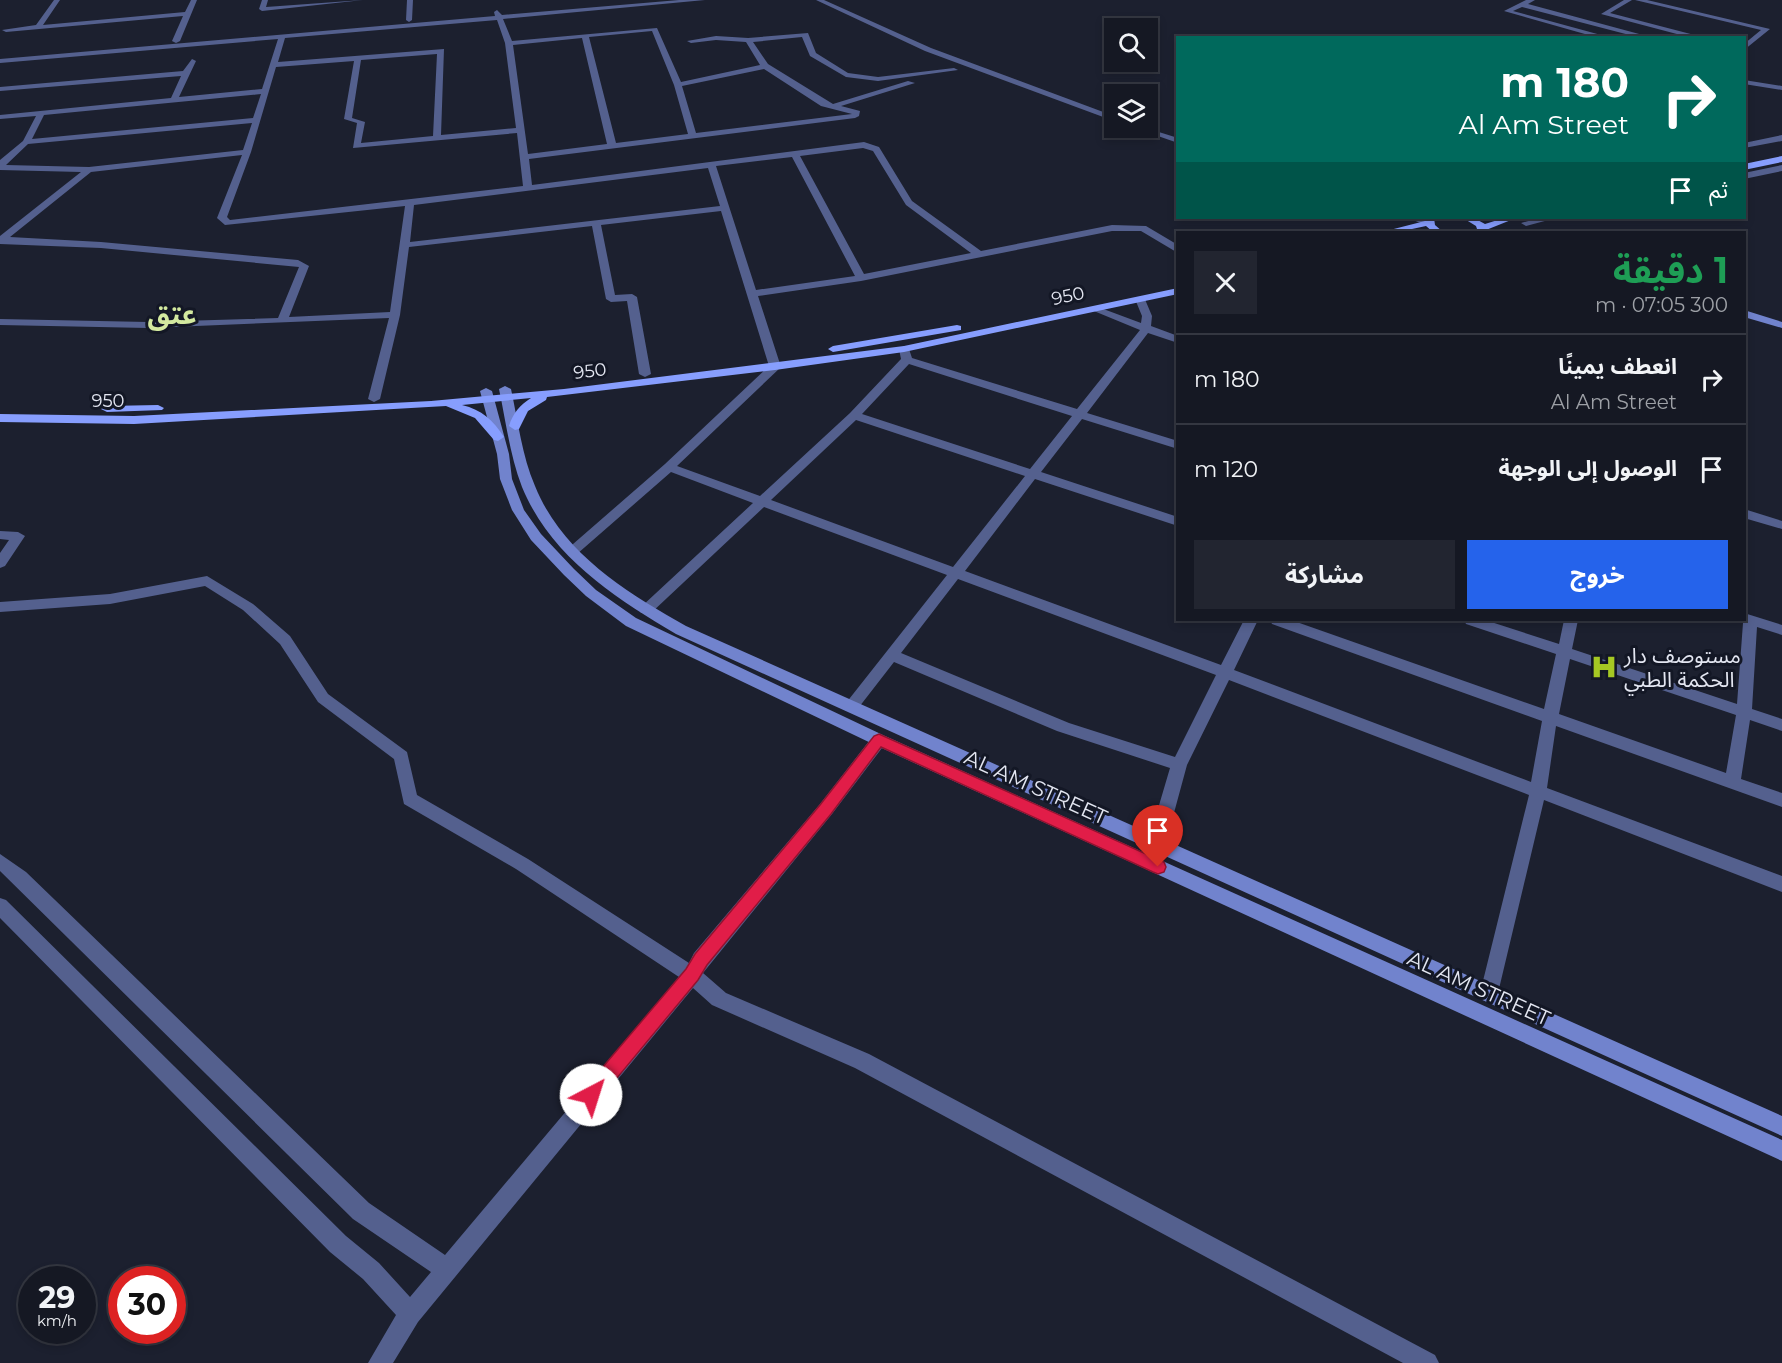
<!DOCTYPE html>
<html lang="ar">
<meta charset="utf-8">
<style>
:root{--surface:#151823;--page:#222530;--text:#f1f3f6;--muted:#9da0a6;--line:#343741;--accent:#2563eb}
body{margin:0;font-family:Montserrat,"Noto Sans Arabic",sans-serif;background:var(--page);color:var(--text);direction:rtl;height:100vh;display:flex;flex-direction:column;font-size:22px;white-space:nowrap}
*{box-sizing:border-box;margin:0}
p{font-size:20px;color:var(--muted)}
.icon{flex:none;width:33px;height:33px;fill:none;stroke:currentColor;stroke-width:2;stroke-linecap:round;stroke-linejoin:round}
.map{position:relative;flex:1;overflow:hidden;direction:ltr}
.details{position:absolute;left:1176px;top:231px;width:570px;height:390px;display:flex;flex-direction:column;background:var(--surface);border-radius:0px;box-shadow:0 3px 9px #0003,0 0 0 2px var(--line);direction:rtl}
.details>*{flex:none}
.banner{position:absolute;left:1176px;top:36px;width:570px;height:183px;border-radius:0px;box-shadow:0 3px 9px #0003,0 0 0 2px var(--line);direction:rtl;background:#00695c;color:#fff;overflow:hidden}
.buttons{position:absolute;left:1104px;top:18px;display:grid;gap:12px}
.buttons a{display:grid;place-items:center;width:54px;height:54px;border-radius:0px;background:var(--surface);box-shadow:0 3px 9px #0003,0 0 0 2px var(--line);font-size:30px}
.speed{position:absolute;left:18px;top:1266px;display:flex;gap:12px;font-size:30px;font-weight:700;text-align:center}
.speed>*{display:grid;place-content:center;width:78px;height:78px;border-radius:50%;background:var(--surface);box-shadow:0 3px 9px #0003,0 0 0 2px var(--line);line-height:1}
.speed small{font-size:15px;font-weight:400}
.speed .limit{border:9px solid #d22;background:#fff;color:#111}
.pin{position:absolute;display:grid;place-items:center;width:51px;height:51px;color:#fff;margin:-62px -26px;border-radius:50% 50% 50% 0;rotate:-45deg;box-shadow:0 0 6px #0007}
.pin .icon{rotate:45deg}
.me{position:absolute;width:66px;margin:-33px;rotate:40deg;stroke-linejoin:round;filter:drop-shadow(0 0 4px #0008)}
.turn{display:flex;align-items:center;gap:21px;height:126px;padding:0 18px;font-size:27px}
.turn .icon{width:78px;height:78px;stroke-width:2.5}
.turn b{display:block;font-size:42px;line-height:51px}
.then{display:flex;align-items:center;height:57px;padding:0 18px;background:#0003;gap:12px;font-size:22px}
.round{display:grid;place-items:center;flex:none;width:63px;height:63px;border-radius:0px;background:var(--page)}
.summary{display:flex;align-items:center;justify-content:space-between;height:102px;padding:0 18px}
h1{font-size:36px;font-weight:700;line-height:45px;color:#1e9e55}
.cta{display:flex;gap:12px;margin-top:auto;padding:12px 18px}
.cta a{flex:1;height:69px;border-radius:0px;background:var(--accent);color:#fff;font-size:24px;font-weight:700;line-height:69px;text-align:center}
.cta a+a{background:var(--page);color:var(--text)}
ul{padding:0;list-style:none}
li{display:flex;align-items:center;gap:18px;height:90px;padding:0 18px;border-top:2px solid var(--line)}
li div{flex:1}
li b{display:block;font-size:22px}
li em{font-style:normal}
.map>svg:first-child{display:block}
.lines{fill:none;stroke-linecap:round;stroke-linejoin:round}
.street{fill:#54608e;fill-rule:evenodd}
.secondary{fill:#7183cd;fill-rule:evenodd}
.primary{fill:#879efe;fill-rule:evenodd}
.route{fill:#e11d48;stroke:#92132f;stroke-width:1.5}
.labels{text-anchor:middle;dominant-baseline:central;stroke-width:6;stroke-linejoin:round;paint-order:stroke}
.far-street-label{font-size:18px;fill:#e3e6f1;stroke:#131725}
.poi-label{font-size:21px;fill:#e3e6f1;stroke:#131725;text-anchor:start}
.street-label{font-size:21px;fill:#e3e6f1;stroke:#131725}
.far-town-label{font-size:27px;font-weight:bold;fill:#d3e99f;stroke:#131725}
</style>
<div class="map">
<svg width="1782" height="1363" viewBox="0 0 1782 1363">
<rect width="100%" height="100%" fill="#1c202f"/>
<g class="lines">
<path class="street" d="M 54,0 L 60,0 L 43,25 L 185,12 L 191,0 L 197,0 L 180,41 L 176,43 L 172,41 L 183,16 L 6,32 L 2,30 L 36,25 Z
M 262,0 L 268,0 L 266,7 L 363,0 L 262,11 L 259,9 Z
M 407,0 L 413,0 L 412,20 L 409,22 L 406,20 Z
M 679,0 L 705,0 L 503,19 L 512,41 L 657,28 L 681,82 L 760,65 L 746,42 L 716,40 L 691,43 L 687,41 L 716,36 L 748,38 L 808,33 L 816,53 L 848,73 L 878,77 L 954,68 L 958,70 L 878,81 L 846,77 L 810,56 L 802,37 L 753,42 L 768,64 L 833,104 L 908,81 L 915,83 L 841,106 L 860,111 L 859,116 L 855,118 L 529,159 L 532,185 L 864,142 L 879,147 L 912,201 L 981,251 L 1112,225 L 1146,226 L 1178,245 L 1178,253 L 1141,231 L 1112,231 L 861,281 L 758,296 L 781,367 L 677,466 L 760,496 L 850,413 L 901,359 L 899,349 L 904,346 L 909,349 L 912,358 L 1077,409 L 1140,330 L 1089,309 L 1098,307 L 1141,323 L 1142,316 L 1135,299 L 1144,297 L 1152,316 L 1151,326 L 1178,336 L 1178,343 L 1148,333 L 1087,413 L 1178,441 L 1178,449 L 1082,419 L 1041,472 L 1178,517 L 1178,526 L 1035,479 L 965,571 L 1221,665 L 1244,620 L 1258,620 L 1234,670 L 1531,782 L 1542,721 L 1272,624 L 1270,620 L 1291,620 L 1544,709 L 1556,654 L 1466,624 L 1464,620 L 1485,620 L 1559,644 L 1564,620 L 1578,620 L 1572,649 L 1737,704 L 1743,623 L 1738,620 L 1744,620 L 1744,613 L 1782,625 L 1782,635 L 1757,627 L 1752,709 L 1782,719 L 1782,731 L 1750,720 L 1741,779 L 1782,793 L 1782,807 L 1556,726 L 1547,788 L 1782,876 L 1782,892 L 1544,800 L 1498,993 L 1496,999 L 1489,1002 L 1482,999 L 1480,993 L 1529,795 L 1229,680 L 1187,765 L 1165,846 L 1162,851 L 1156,853 L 1150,851 L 1147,846 L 1170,768 L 1057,731 L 894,662 L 856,711 L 846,711 L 843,707 L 846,703 L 947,575 L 764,507 L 651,613 L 641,613 L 639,610 L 641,607 L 753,503 L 671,472 L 577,554 L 572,555 L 565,551 L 665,464 L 769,366 L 721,211 L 601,225 L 615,295 L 632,294 L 637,297 L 651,374 L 645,377 L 639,374 L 627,301 L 611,302 L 606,299 L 592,226 L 409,247 L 400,315 L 380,399 L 374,402 L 368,399 L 389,318 L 148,328 L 0,325 L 0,319 L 148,322 L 278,318 L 299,267 L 101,248 L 0,244 L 0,236 L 81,172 L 0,170 L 0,160 L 23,141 L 36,116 L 0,119 L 0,115 L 171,98 L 181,76 L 0,91 L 0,87 L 183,71 L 192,59 L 196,61 L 179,97 L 262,89 L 278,39 L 0,63 L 0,59 L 495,16 L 494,12 L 497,10 L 502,15 ZM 497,20 L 505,43 L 516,128 L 441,135 L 444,49 L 278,62 L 285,38 ZM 652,31 L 674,85 L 688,134 L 616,143 L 589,37 ZM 582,38 L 607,144 L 528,154 L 513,45 ZM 437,54 L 433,136 L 361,143 L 365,122 L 352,118 L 361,60 ZM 354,61 L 344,119 L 357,123 L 353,148 L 517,133 L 523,186 L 230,220 L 227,217 L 251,152 L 276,67 ZM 764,69 L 821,106 L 852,114 L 696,133 L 682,86 ZM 261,94 L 253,118 L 32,139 L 44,115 ZM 252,123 L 243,150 L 89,167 L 6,165 L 28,144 ZM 863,148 L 873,151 L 906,205 L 971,253 L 864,274 L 800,156 ZM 242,155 L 217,218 L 225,225 L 405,206 L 390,312 L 289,317 L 309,266 L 298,260 L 101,242 L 10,237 L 91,172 ZM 792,157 L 855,276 L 756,290 L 716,166 ZM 708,168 L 720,206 L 410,242 L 414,205 ZM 909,364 L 1072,416 L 1030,469 L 862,414 ZM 856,420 L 1025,476 L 953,567 L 771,500 ZM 958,579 L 1216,675 L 1175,757 L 1069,723 L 901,653 ZM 1570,659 L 1736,715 L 1726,773 L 1559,714 Z
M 816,0 L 824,0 L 931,48 L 1114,116 L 1114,121 L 925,51 Z
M 1526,0 L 1535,0 L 1528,4 L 1654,38 L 1641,38 L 1522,7 L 1513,11 L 1612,38 L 1599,38 L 1504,11 Z
M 1624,0 L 1632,0 L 1610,13 L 1706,38 L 1692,38 L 1601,14 Z
M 1635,0 L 1647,0 L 1770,29 L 1744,50 L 1744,44 L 1761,30 Z
M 1744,80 L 1782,86 L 1782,90 L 1744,84 Z
M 1135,128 L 1146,128 L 1178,138 L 1178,143 Z
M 1782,135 L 1782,141 L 1744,148 L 1744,143 Z
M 1782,165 L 1782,171 L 1744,179 L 1744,173 Z
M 1408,218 L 1421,218 L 1433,223 L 1428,226 Z
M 1539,218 L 1556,218 L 1526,226 L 1521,223 Z
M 1744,509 L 1782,521 L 1782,529 L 1744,518 Z
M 0,531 L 18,532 L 25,536 L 5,566 L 0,568 L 0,553 L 9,540 L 0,539 Z
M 207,576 L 253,604 L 290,636 L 328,694 L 407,752 L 417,795 L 528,859 L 689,963 L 694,953 L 820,804 L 873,736 L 885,736 L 887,740 L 885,744 L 832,814 L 703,973 L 726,993 L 869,1054 L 1435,1355 L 1439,1363 L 1403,1363 L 855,1068 L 712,1005 L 693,988 L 418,1322 L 393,1363 L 368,1363 L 396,1315 L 363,1279 L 330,1252 L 0,918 L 0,898 L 6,900 L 346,1236 L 379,1263 L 410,1297 L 431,1272 L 353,1219 L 0,871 L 0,854 L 26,872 L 369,1203 L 445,1255 L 679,977 L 516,869 L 404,804 L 394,759 L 318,702 L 280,644 L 243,610 L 205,586 L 110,604 L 0,612 L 0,602 L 110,594 Z"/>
<path class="secondary" d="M 1744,310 L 1782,322 L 1782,328 L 1744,317 Z
M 505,386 L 511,389 C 518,421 522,456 535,486 C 562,553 626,592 686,626 L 1782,1116 L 1782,1136 L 676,634 C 614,597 551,557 522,487 C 510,456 506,422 499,389 Z
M 486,388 L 492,391 L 509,454 L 512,479 L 524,510 L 541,534 L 574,569 L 596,590 L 636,618 L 885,736 L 1782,1140 L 1782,1161 L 873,744 L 626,626 L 586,596 L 564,575 L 531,540 L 512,510 L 500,479 L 497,454 L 480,391 Z"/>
<path class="primary" d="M 1782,156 L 1782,162 L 1744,170 L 1744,164 Z
M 1426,218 L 1434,218 L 1435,225 L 1443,232 L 1433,232 L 1426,226 L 1398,232 L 1382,232 L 1425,221 Z
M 1463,218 L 1474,218 L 1485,224 L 1504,218 L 1516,218 L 1486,230 L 1486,232 L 1478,232 L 1476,226 Z
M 1178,288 L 1178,294 L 904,352 L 775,370 L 547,397 L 546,400 L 528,411 L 519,429 L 515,430 L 509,426 C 513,413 520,405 531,398 L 462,405 C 482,410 493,420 504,437 L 498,441 L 494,440 L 475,418 L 446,406 L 134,424 L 0,422 L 0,414 L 134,416 L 431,401 L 564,389 L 904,346 Z
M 957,325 L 961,326 L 961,330 L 833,352 L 828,349 L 833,346 Z
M 158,405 L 164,408 L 162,410 L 107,412 L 101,409 L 107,406 Z"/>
</g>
<path class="route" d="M 879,734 L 1164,862 L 1166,867 L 1164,872 L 1158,874 L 1153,872 L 881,747 L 831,814 L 707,965 L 698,980 L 598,1101 L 591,1104 L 585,1101 L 582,1095 L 585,1088 L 686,969 L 695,954 L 820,805 L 874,736 Z"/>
<defs>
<g id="hospital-bare" transform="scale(2.07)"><path d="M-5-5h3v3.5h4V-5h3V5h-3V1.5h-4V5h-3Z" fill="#a5c823" stroke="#131725" stroke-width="2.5" paint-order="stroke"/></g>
</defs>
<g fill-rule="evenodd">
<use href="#hospital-bare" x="1604" y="667"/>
</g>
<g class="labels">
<g class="far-street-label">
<text transform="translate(1068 296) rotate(-12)">950</text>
<text transform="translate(590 371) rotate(-7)">950</text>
<text x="108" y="401">950</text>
</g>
<g class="poi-label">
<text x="1624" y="655">مستوصف دار<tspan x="1624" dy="24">الحكمة الطبي</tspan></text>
</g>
<g class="street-label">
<text transform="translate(1036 787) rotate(24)">AL AM STREET</text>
<text transform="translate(1479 988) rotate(24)">AL AM STREET</text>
</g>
<g class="far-town-label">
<text x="172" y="314">عتق</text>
</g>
</g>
</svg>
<div class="buttons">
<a><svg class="icon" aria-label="search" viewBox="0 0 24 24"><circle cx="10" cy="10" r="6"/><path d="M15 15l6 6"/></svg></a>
<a><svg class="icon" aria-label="layers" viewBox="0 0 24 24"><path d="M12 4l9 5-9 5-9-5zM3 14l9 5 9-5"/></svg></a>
</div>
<div class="speed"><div>29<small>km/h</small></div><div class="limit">30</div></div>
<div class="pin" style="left:1158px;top:867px;background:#d93025"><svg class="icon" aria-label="arrive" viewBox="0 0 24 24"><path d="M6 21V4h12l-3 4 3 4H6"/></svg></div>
<svg class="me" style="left:591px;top:1095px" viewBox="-20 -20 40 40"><circle r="19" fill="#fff"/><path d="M0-13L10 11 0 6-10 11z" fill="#e11d48"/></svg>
<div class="banner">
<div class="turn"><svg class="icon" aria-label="right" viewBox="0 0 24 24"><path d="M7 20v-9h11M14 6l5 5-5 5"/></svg><div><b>180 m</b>Al Am Street</div></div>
<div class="then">ثم<svg class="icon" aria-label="arrive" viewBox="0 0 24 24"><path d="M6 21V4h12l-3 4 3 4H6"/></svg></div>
</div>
<section class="details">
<div class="summary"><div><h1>1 دقيقة</h1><p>300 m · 07:05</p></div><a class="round"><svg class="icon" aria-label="close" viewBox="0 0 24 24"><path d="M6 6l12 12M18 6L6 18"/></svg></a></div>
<ul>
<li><svg class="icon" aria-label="right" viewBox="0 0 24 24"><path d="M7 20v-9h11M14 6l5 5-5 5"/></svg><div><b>انعطف يمينًا</b><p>Al Am Street</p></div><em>180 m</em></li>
<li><svg class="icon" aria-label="arrive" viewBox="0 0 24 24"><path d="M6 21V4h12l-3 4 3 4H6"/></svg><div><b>الوصول إلى الوجهة</b></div><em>120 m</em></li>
</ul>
<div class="cta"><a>خروج</a><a>مشاركة</a></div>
</section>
</div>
